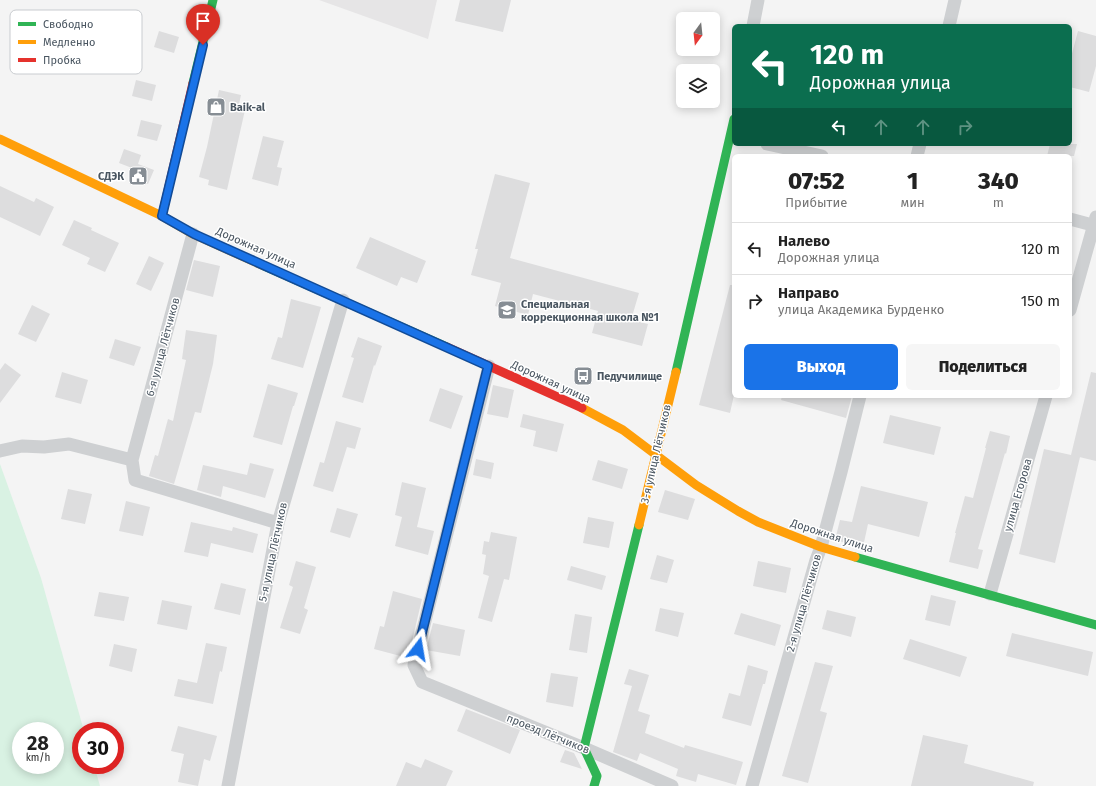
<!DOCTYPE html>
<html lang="ru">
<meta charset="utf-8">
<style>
:root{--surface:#fff;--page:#f6f6f6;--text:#222;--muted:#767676;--line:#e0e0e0;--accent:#1a73e8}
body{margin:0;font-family:"Fira Sans",sans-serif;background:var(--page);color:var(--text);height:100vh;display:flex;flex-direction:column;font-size:15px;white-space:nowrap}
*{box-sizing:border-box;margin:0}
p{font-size:13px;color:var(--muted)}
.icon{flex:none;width:22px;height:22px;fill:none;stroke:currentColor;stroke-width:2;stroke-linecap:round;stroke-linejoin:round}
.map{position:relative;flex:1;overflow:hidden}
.sheet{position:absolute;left:732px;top:154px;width:340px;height:244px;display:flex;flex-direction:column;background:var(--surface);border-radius:6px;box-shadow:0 2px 10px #0003}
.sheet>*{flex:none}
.hud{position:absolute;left:732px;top:24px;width:340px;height:122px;border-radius:6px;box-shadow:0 2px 10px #0003;background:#0b6e4f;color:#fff;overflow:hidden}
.needle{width:26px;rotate:195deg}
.buttons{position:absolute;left:676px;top:12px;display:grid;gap:8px}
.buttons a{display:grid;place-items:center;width:44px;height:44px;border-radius:6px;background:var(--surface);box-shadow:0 2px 10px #0003;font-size:20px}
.speed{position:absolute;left:12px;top:722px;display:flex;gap:8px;font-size:20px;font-weight:700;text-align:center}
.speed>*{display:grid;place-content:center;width:52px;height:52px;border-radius:50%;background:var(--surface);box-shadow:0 2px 10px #0003;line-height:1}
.speed small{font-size:10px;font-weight:400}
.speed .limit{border:6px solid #d22;background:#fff;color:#111}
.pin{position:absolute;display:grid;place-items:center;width:34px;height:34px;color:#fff;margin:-41px -17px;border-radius:50% 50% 50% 0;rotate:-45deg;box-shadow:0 0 4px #0007}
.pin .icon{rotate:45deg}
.me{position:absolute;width:44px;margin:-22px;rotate:14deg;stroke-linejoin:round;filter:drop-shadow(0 0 3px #0008)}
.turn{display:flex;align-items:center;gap:14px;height:84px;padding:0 12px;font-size:18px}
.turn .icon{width:52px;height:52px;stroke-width:2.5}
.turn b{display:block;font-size:28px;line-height:34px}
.lanes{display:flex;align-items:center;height:38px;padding:0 12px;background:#0003;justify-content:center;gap:20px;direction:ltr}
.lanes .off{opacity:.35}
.eta{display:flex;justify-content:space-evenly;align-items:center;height:68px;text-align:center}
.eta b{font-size:24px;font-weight:800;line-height:28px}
.cta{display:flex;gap:8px;margin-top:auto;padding:8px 12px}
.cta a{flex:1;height:46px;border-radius:6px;background:var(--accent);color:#fff;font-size:16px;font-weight:800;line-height:46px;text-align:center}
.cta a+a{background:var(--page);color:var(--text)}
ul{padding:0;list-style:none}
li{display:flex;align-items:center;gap:12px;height:52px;padding:0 12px;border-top:1px solid var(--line)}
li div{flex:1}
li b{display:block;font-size:15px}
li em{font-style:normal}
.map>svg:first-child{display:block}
.education{fill:#e6e5e6}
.green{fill:#d9f2e3;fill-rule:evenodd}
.building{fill:#ddddde}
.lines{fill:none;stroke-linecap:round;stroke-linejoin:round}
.street{stroke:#ced0d2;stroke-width:13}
.fast{stroke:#30b455;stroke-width:9}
.slow{stroke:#ff9f0a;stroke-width:9}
.jam{stroke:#e5322d;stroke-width:9}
.route-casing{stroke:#114b97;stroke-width:10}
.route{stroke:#1a73e8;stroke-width:7}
.labels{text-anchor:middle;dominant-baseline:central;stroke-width:3;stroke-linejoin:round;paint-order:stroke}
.poi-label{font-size:11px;font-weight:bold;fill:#4a5661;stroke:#fff;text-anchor:start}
.street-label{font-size:11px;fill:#4a5661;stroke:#fff}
.key{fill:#fff;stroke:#c9ccd0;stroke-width:1}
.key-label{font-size:11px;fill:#4a5661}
</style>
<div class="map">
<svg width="1096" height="786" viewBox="0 0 1096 786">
<rect width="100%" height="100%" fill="#f4f4f4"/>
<path class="education" d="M 319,0 L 437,0 L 428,39 Z"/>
<path class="green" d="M 0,464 L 41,578 L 84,731 L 81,731 L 81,765 L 94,765 L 100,786 L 0,786 ZM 21,731 L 55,731 L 55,765 L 21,765 Z"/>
<path class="building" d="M 460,0 L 511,0 L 503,32 L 455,21 Z
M 159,31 L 179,37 L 174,53 L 154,47 Z
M 1078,31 L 1096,36 L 1096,66 L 1089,92 L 1070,87 L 1070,61 Z
M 136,80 L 156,85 L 152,101 L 132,96 Z
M 219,90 L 241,95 L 238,109 L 245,110 L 227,190 L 208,185 L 209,180 L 199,177 L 207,147 Z
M 141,120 L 162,125 L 157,141 L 137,136 Z
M 263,136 L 284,141 L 277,167 L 282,168 L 278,186 L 252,179 Z
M 1050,144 L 1077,144 L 1074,156 L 1047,156 Z
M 124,149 L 141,155 L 138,164 L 154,170 L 148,184 L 129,176 L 132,168 L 119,163 Z
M 495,174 L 530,183 L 510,258 L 639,293 L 631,320 L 648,324 L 642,346 L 592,333 L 598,311 L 533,294 L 528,315 L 495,306 L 501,283 L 471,275 L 478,249 L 475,249 Z
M 0,186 L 34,202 L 36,198 L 54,207 L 40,236 L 0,217 Z
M 74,220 L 92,228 L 91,230 L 119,243 L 105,272 L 87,264 L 90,258 L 62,245 Z
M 370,237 L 426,261 L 417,283 L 401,277 L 397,286 L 356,268 Z
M 149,256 L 164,263 L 151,291 L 136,284 Z
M 194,260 L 220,266 L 213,297 L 186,290 Z
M 730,285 L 734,285 L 734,395 L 730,413 L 699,405 Z
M 291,299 L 321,307 L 315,328 L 303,368 L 271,359 L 278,337 L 282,338 Z
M 32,305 L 50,314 L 36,342 L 18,334 Z
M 186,330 L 217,335 L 213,364 L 201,413 L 195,412 L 174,484 L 149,476 L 155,455 L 158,456 L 168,419 L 173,421 L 186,360 L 182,359 Z
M 358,337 L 382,346 L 375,366 L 374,365 L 363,403 L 342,397 L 354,358 L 351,357 Z
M 115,339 L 141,347 L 134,366 L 109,358 Z
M 5,363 L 21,375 L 0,403 L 0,370 Z
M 62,372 L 88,380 L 81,404 L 55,397 Z
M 1091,372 L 1096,373 L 1096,461 L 1071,455 Z
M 268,384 L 298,393 L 294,406 L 293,406 L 282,445 L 253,437 Z
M 493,385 L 514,390 L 508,418 L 487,414 Z
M 440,388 L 463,396 L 451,429 L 429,421 Z
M 782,396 L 852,396 L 846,418 L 781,400 Z
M 523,414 L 564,424 L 557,452 L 533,446 L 536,431 L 520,427 Z
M 890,415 L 941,427 L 934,455 L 883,443 Z
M 336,421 L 361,428 L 355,449 L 347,447 L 333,492 L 313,486 L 320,462 L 324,463 Z
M 990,431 L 1010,436 L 1006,454 L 1005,453 L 978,549 L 983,550 L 978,569 L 949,562 L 956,533 L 955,533 L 965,496 L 973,498 L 986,448 L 985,448 Z
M 1044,449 L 1080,457 L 1055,563 L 1019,554 Z
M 476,459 L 494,463 L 491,479 L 473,475 Z
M 598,460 L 628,469 L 622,489 L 592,480 Z
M 250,463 L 274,469 L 265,498 L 223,486 L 221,497 L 197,490 L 203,465 L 247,475 Z
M 402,482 L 426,488 L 417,527 L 434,531 L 428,555 L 395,546 L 402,517 L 395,515 Z
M 861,486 L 928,502 L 919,537 L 868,524 L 863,547 L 835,540 L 840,520 L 852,522 Z
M 68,489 L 92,494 L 85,524 L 61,519 Z
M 665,490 L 695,499 L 688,520 L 658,512 Z
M 126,501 L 150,507 L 143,536 L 119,531 Z
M 337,508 L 358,514 L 350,538 L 330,532 Z
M 588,517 L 614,522 L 609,548 L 583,543 Z
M 191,522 L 232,531 L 233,527 L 258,534 L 253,553 L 211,543 L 208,557 L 184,552 Z
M 491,532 L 517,537 L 509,580 L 504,579 L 492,622 L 478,618 L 489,576 L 483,574 L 486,555 L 482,554 L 484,541 L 489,542 Z
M 657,555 L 674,560 L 667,583 L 650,579 Z
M 296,561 L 316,567 L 304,608 L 308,610 L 300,634 L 280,628 L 293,587 L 289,585 Z
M 758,561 L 791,568 L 786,593 L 753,586 Z
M 571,566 L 606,576 L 602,590 L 567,580 Z
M 221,583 L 246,589 L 240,615 L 214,609 Z
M 393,591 L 422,599 L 408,658 L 374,649 L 380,626 L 384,627 Z
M 99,592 L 129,597 L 124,621 L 94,616 Z
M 931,595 L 956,601 L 950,626 L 925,620 Z
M 162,600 L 192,606 L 187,630 L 157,624 Z
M 660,608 L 684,613 L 678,637 L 655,631 Z
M 827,610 L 856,617 L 851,637 L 822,629 Z
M 741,613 L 781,625 L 775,646 L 734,634 Z
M 575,614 L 592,617 L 587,653 L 569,650 Z
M 433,623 L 465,630 L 460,656 L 426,650 Z
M 1012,633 L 1093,652 L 1088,676 L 1006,656 Z
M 910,639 L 967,657 L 960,677 L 903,659 Z
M 206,643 L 227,647 L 222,672 L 220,671 L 213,704 L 174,696 L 178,679 L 197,683 Z
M 114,644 L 137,649 L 132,672 L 109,666 Z
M 815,662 L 833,666 L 820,711 L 827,713 L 808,783 L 782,776 Z
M 748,665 L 768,671 L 765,684 L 763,684 L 751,726 L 722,718 L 729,693 L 740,696 Z
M 629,669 L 649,675 L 638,711 L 650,715 L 645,733 L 684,748 L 685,745 L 743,762 L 736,785 L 698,774 L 696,782 L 676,776 L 678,769 L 640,753 L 637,761 L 613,752 L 632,686 L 624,684 Z
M 551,673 L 578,677 L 573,707 L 546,702 Z
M 466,709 L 520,730 L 510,754 L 457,731 Z
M 178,726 L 217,736 L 210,761 L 204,759 L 198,786 L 178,782 L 184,754 L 171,751 Z
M 923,735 L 968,745 L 964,763 L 1034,782 L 1033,786 L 911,786 Z
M 565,750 L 574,753 L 582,769 L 560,762 Z
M 425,759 L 453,771 L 446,786 L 396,786 L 406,762 L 421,768 Z"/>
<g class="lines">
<path class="street" d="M 753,26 L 758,0
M 949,26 L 955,0
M 767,144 L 822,156
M 917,156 L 920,144
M 1070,219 L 1096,226
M 1070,310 L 1096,217
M 489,366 L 414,665 L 422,682 L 584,748 L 672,786
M 0,451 L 22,446 L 44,447 L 69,444 L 132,460 L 135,480 L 278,523
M 132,460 L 193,234
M 990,594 L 1046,396
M 228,786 L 278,523 L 343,300
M 752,786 L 816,560 L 821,547 L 841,472 L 860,396"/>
<path class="fast" d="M 193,83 L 213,0
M 264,266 L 447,347
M 676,372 L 734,119
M 855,557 L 1096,625
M 594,786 L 597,776 L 584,748 L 639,525"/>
<path class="slow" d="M 0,139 L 162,216 L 193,234 L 264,266
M 582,408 L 623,430 L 696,485 L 738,511 L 758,522 L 821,547 L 855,557
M 639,525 L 676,372"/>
<path class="jam" d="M 162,216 L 193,83
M 447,347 L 582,408"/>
</g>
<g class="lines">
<g class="route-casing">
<path id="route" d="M 203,45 L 162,216 L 194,234 L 488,366 L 418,649"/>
</g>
<use href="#route" class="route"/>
</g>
<defs>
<g id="shop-square" transform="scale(1)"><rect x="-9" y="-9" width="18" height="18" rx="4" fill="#868d94" stroke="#fff"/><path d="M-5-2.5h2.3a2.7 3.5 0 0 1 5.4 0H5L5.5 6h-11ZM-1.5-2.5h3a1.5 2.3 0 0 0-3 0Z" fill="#fff"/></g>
<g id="civic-square" transform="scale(1)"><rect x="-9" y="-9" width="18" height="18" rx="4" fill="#868d94" stroke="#fff"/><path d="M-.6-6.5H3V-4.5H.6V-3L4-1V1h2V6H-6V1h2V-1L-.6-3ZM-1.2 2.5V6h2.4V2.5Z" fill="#fff"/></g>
<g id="school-square" transform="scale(1)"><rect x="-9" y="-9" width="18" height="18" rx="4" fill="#868d94" stroke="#fff"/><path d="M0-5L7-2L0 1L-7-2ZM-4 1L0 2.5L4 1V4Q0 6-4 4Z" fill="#fff"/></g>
<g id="bus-square" transform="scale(1)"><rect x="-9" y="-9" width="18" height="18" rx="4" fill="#868d94" stroke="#fff"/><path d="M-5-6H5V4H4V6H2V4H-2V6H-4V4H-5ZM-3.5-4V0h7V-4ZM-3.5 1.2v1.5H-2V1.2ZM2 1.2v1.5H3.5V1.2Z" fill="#fff"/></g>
</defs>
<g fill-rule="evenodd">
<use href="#shop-square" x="216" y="107"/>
<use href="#civic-square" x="138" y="176"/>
<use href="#school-square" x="507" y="310"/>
<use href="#bus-square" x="583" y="376"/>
</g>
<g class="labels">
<g class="poi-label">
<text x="230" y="107">Baik-al</text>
<text x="124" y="176" text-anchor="end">СДЭК</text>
<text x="521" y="304">Специальная<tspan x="521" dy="13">коррекционная школа №1</tspan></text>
<text x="597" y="376">Педучилище</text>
</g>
<g class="street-label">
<text transform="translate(256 248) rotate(24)">Дорожная улица</text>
<text transform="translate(163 347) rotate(-75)">6-я улица Лётчиков</text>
<text transform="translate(551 382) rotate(25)">Дорожная улица</text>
<text transform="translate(656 454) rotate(-77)">3-я улица Лётчиков</text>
<text transform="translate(1018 495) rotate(-74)">улица Егорова</text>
<text transform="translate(832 536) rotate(18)">Дорожная улица</text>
<text transform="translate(273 552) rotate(-78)">5-я улица Лётчиков</text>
<text transform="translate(804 603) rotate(-74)">2-я улица Лётчиков</text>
<text transform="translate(548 734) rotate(22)">проезд Лётчиков</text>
</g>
</g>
<rect x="10" y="10" width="132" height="64" rx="6" class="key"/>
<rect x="18" y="22" width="18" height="4" fill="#30b455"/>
<rect x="18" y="40" width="18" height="4" fill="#ff9f0a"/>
<rect x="18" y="58" width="18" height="4" fill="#e5322d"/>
<g class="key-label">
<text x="43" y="28">Свободно</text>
<text x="43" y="46">Медленно</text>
<text x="43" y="64">Пробка</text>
</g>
</svg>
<div class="buttons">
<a><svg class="needle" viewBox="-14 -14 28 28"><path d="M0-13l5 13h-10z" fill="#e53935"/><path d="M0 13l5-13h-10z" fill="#767676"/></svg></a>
<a><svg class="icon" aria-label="layers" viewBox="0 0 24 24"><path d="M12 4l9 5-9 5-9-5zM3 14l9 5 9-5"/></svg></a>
</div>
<div class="speed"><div>28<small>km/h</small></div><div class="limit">30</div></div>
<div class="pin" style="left:203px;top:45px;background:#d93025"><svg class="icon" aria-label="arrive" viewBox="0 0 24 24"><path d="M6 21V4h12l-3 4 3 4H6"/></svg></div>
<svg class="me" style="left:418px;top:649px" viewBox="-20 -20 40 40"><path d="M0-17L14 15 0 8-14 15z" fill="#1a73e8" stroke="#fff" stroke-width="4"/></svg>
<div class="hud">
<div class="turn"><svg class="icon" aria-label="left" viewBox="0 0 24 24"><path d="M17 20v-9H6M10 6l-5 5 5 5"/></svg><div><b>120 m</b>Дорожная улица</div></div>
<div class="lanes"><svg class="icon" aria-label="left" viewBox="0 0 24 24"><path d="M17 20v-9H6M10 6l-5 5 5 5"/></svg><svg class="icon off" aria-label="ahead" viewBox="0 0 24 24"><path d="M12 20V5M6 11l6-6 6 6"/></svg><svg class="icon off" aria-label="ahead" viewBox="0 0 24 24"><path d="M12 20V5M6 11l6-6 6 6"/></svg><svg class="icon off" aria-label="right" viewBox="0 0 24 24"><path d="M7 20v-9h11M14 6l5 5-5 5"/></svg></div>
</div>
<section class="sheet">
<div class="eta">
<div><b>07:52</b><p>Прибытие</p></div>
<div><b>1</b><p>мин</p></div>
<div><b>340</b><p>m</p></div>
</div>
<ul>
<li><svg class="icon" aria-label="left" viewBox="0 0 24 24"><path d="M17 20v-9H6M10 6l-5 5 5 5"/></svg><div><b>Налево</b><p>Дорожная улица</p></div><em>120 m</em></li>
<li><svg class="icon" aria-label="right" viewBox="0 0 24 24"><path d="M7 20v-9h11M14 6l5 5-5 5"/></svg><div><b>Направо</b><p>улица Академика Бурденко</p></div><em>150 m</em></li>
</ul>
<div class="cta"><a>Выход</a><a>Поделиться</a></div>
</section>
</div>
